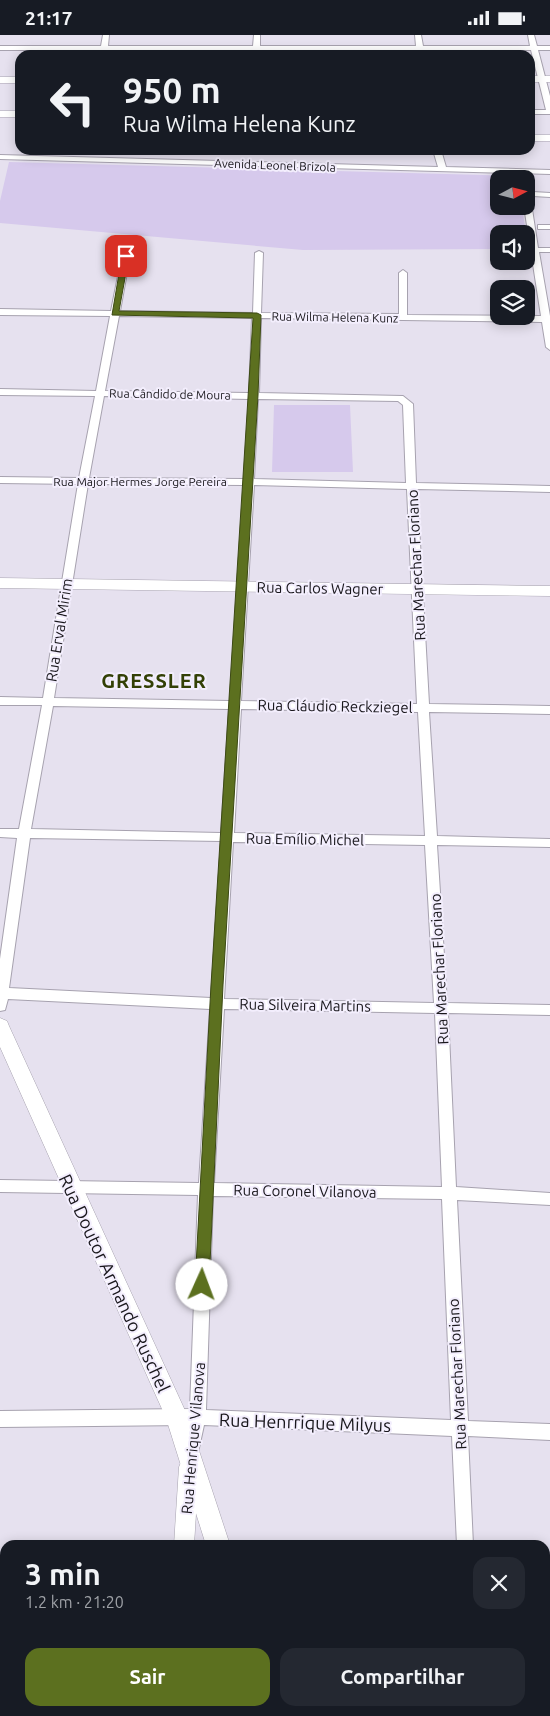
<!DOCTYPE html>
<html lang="pt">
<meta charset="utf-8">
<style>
:root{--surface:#171b24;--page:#242831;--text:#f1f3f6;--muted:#9ea1a6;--accent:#5c701f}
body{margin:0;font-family:Ubuntu,sans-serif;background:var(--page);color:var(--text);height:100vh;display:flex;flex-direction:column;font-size:19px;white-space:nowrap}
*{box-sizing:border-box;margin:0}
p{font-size:16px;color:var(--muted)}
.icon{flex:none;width:28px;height:28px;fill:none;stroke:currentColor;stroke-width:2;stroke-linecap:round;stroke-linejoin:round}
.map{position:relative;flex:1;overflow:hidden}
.panel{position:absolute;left:0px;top:1505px;width:550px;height:176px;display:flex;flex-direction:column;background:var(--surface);border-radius:15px 15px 0 0;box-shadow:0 2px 12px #0003}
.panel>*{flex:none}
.hud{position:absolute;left:15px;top:15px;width:520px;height:105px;border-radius:15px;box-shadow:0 2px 12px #0003;background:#171b24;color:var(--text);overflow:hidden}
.needle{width:32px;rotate:83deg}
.tools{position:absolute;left:490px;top:135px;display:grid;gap:10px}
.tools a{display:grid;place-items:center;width:45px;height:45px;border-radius:10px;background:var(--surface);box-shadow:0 2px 12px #0003;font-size:25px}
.pin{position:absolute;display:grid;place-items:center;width:42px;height:42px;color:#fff;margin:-21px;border-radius:10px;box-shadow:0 2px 8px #0006}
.me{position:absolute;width:55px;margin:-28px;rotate:2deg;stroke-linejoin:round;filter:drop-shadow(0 0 4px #0008)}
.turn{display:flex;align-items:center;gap:18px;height:105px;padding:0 25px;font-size:22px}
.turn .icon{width:65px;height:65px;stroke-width:2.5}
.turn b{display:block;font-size:35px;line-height:42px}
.round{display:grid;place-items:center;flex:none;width:52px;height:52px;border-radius:15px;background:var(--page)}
.overview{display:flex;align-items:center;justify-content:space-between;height:85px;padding:0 25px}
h1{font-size:30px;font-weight:700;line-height:38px}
.button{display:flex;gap:10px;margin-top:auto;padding:10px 25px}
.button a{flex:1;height:58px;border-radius:15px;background:var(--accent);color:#fff;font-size:20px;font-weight:700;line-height:58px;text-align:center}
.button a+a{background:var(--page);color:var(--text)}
.status{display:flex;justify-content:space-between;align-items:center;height:35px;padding:0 25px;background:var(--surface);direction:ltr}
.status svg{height:14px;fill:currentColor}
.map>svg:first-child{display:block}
.green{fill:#d6c9ec}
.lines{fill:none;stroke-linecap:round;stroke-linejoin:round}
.minor-casing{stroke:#a7a2af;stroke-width:2}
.tertiary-casing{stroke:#a7a2af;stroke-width:1}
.secondary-casing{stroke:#a7a2af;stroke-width:1}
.minor{fill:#fff;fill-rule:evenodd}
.tertiary{fill:#fff;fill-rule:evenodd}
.secondary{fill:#fff;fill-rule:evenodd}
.route{fill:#5c701f;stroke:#3c4914}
.labels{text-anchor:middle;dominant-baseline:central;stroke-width:4;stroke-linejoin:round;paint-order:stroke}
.far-street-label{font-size:12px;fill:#19171c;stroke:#f3eefd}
.street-label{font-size:15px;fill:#19171c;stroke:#f3eefd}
.near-street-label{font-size:18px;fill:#19171c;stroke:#f3eefd}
.district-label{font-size:20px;font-weight:bold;letter-spacing:1px;fill:#334006;stroke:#f3eefd}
</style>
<div class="status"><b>21:17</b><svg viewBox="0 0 49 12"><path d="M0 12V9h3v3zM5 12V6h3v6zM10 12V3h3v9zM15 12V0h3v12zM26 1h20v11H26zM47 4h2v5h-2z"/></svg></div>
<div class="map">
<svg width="550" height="1681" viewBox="0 0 550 1681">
<rect width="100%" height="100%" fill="#e6e1ef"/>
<path class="green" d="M 9,127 L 517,141 L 517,144 L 499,144 L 499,171 L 522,171 L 526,199 L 499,199 L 499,214 L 303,215 L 0,188 L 0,166 Z
M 274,370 L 350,370 L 353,437 L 272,437 Z"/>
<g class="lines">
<g class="minor-casing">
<path id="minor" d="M 103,0 L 109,0 L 108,11 L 253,11 L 254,0 L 260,0 L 260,11 L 416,11 L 415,0 L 421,0 L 423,11 L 530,11 L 528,0 L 534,0 L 537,11 L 550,11 L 550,15 L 538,15 L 550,61 L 550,79 L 530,79 L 530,75 L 546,75 L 531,15 L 424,15 L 424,20 L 418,20 L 417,15 L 260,15 L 259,20 L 253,20 L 253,15 L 107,15 L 106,20 L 100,20 L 100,15 L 0,15 L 0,11 L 101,11 Z
M 433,115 L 441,115 L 446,132 L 550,135 L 550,139 L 0,124 L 0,120 L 438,132 Z
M 533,157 L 550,158 L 550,162 L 533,161 Z
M 526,159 L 530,161 L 538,213 L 550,213 L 550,217 L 539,217 L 550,281 L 550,315 L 546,312 L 542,287 L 261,283 L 259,358 L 403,361 L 413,369 L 416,448 L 550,451 L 550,457 L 417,454 L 429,669 L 550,671 L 550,679 L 429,677 L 437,801 L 550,804 L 550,812 L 437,810 L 447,968 L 550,970 L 550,980 L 448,978 L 456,1152 L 550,1158 L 550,1170 L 457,1165 L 468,1386 L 550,1389 L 550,1405 L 468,1401 L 473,1510 L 457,1510 L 452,1401 L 204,1390 L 197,1422 L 191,1424 L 185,1422 L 183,1416 L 188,1390 L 0,1392 L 0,1376 L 190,1374 L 198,1160 L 0,1157 L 0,1145 L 199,1148 L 210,974 L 8,964 L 5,975 L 0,976 L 0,924 L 17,803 L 0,802 L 0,794 L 19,794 L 42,670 L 0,670 L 0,662 L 43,663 L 78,449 L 0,448 L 0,442 L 79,443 L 95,361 L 0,360 L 0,354 L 96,356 L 110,281 L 0,280 L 0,274 L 111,276 L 122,221 L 126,218 L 130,221 L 120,276 L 253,278 L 255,218 L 259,216 L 263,218 L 261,278 L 399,279 L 399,238 L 403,235 L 407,238 L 407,280 L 541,281 L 524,171 L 526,171 ZM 119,281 L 252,283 L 249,358 L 105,356 ZM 104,361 L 249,364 L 244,444 L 89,443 ZM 258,364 L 398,366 L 403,370 L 406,448 L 254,444 ZM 88,449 L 244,450 L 230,666 L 54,663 ZM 254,450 L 407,454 L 417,669 L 241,666 ZM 53,671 L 229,674 L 221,798 L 31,794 ZM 241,674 L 418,677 L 425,801 L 234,798 ZM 30,803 L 221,806 L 211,963 L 9,953 ZM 233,807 L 425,810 L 434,968 L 224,964 ZM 224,974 L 435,978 L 442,1152 L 214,1148 ZM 213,1161 L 442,1164 L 451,1385 L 206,1375 Z
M 538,190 L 550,190 L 550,194 L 538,194 Z"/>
</g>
<g class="tertiary-casing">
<path id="tertiary" d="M 530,41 L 550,41 L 550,47 L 530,47 Z
M 0,42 L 20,42 L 20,48 L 0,48 Z
M 0,76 L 20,76 L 20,82 L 0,82 Z
M 530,100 L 550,100 L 550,106 L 530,106 Z
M 189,1422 L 196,1425 L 199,1432 L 194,1510 L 174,1510 L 179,1432 L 182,1425 Z
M 0,1656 L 5,1656 L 5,1676 L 9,1676 L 0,1678 Z
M 163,1676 L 185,1676 L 184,1681 L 162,1681 Z
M 279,1676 L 509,1676 L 511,1681 L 281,1681 Z"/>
</g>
<g class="secondary-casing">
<path id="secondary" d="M 0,543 L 550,551 L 550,561 L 0,553 Z
M 0,983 L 7,986 L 9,991 L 188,1382 L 230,1510 L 206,1510 L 166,1383 L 0,1012 Z
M 257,1676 L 283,1676 L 284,1681 L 258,1681 Z"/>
</g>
<use href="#minor" class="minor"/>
<use href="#tertiary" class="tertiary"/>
<use href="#secondary" class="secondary"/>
</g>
<path class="route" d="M 126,218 L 129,221 L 119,276 L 257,278 L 261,280 L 258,360 L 223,950 L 209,1250 L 207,1254 L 202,1256 L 197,1254 L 195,1250 L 211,950 L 253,283 L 112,280 L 122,221 Z"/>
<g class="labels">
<g class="far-street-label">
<text transform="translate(275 130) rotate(2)">Avenida Leonel Brizola</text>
<text transform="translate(335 282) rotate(1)">Rua Wilma Helena Kunz</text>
<text transform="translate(170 359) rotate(1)">Rua Cândido de Moura</text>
<text x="140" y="446">Rua Major Hermes Jorge Pereira</text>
</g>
<g class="street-label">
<text transform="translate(416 530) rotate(-93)">Rua Marechar Floriano</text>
<text transform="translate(320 553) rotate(1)">Rua Carlos Wagner</text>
<text transform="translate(59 595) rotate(-81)">Rua Erval Mirim</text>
<text transform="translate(335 671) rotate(1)">Rua Cláudio Reckziegel</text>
<text transform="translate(305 804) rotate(1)">Rua Emílio Michel</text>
<text transform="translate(439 934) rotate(-93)">Rua Marechar Floriano</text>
<text transform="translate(305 970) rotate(1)">Rua Silveira Martins</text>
<text transform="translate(305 1156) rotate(1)">Rua Coronel Vilanova</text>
<text transform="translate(457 1339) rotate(-93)">Rua Marechar Floriano</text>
<text transform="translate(193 1403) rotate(-85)">Rua Henrique Vilanova</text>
</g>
<g class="near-street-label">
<text transform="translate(115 1248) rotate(65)">Rua Doutor Armando Ruschel</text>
<text transform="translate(305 1387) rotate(2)">Rua Henrrique Milyus</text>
</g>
<g class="district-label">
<text x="154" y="645">GRESSLER</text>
</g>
</g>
</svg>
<div class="tools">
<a><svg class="needle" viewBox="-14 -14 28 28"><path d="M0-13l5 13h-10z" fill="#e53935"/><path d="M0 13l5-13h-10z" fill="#9ea1a6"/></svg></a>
<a><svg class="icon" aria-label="sound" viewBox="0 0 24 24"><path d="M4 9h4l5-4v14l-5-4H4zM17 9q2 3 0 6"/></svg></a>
<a><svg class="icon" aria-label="layers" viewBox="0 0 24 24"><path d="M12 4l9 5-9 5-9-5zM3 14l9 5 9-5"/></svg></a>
</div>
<div class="pin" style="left:126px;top:221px;background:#d93025"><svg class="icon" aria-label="arrive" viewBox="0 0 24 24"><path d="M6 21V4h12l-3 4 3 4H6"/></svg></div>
<svg class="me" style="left:202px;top:1250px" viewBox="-20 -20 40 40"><circle r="19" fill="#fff"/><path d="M0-13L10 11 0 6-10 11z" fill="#5c701f"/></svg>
<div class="hud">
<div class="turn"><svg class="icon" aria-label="left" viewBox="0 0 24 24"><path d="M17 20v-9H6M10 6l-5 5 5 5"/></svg><div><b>950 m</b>Rua Wilma Helena Kunz</div></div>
</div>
<section class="panel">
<div class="overview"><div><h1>3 min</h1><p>1.2 km · 21:20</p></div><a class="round"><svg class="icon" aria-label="close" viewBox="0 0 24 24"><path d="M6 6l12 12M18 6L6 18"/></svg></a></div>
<div class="button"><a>Sair</a><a>Compartilhar</a></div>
</section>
</div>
